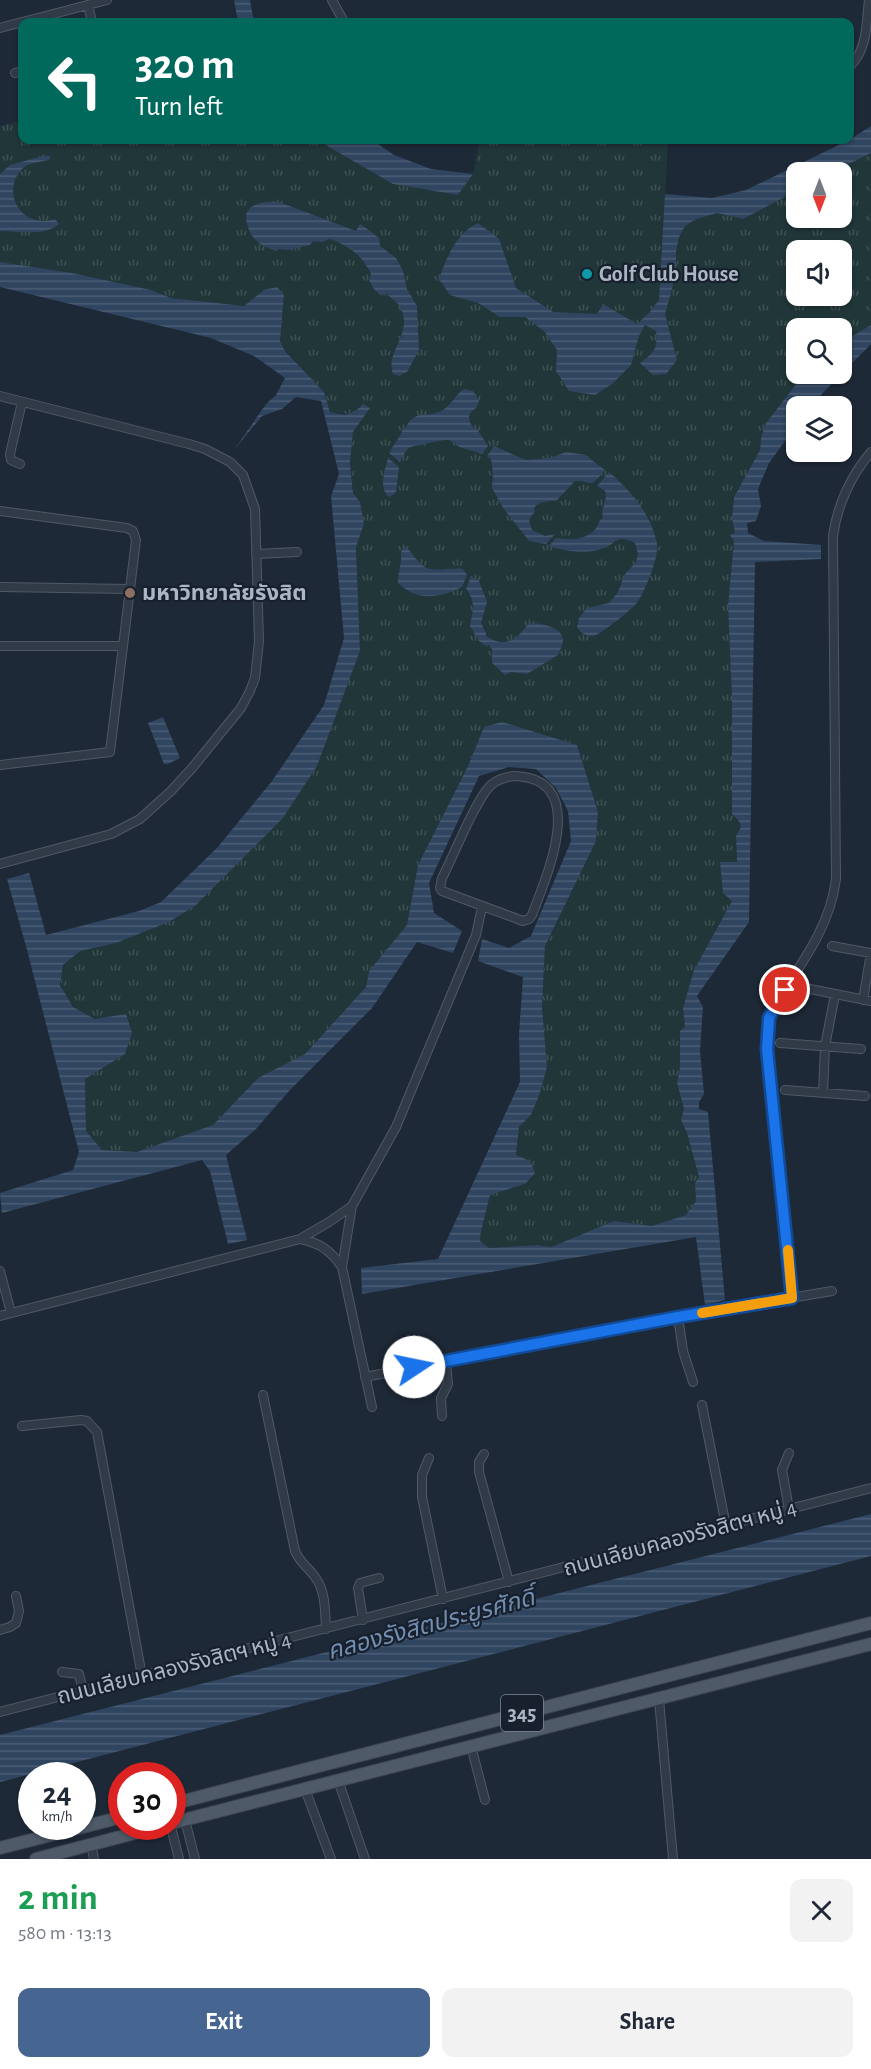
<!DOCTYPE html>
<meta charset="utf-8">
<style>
:root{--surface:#fff;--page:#f2f2f3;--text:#1f2937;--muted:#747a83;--accent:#476591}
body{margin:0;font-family:"Alegreya Sans","Noto Sans Thai",sans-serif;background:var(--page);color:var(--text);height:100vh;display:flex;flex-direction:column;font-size:22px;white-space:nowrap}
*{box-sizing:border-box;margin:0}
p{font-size:20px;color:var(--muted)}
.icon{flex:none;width:33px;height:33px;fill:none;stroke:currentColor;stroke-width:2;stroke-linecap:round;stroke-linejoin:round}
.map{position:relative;height:1859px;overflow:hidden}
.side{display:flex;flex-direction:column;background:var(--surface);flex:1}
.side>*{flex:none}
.top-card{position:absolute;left:18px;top:18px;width:836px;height:126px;border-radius:12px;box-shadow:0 2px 4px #0004;background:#00695c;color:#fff;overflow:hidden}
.needle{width:39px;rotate:180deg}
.fabs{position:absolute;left:786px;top:162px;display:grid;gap:12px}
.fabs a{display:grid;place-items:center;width:66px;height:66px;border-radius:12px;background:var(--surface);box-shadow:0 2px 4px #0004;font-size:30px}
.speed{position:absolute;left:18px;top:1762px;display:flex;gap:12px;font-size:30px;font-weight:700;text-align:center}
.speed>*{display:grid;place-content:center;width:78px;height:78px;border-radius:50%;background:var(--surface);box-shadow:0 2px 4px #0004;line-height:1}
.speed small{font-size:15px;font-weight:400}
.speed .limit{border:9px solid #d22;background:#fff;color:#111}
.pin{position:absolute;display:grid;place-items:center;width:51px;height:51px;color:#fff;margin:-26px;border:3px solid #fff;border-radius:50%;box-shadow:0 2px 6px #0007}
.me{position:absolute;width:66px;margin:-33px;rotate:79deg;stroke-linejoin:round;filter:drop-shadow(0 0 4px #0008)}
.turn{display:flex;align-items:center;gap:21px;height:126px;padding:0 18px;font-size:27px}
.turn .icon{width:78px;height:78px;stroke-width:2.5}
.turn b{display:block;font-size:42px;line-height:51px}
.round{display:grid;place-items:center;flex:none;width:63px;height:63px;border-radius:12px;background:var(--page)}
.head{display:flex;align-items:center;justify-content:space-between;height:102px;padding:0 18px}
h1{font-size:36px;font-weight:700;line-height:45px;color:#1e9e55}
.action{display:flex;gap:12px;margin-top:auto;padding:12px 18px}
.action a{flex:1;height:69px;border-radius:12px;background:var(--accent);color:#fff;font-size:24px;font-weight:700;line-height:69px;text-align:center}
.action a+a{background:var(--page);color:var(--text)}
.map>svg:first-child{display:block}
.grass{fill:url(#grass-tufts);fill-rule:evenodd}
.water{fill:url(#water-rules)}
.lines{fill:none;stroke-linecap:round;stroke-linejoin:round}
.street-casing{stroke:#4f5966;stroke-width:10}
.primary-casing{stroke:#3b4451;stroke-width:14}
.street{stroke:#313b48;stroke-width:8}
.primary{stroke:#4f5a68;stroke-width:12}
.route-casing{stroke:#114b97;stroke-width:15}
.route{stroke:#1a73e8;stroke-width:10}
.slow{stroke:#f59e0b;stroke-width:10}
.culture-dot{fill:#0f9aa8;stroke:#17202c;stroke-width:2}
.education-dot{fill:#8d6e63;stroke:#17202c;stroke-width:2}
.labels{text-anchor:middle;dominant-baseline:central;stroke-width:4.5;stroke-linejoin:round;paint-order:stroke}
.shield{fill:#17202c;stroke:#7f8997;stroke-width:1.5}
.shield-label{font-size:21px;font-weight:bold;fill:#abb6c5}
.poi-label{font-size:22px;font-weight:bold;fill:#abb6c5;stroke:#17202c;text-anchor:start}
.street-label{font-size:22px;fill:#abb6c5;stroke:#17202c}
.water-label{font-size:24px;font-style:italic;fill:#718eb0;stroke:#17202c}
</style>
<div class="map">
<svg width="871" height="1859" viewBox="0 0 871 1859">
<defs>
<pattern id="grass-tufts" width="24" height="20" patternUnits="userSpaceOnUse" patternTransform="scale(1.5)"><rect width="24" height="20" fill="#203638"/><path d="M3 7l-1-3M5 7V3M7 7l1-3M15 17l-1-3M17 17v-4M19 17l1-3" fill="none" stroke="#3e5153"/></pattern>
<pattern id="water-rules" width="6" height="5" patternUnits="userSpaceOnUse" patternTransform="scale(1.5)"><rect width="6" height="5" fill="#304560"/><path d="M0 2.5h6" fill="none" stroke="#4b5e75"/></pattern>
</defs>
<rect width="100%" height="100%" fill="#1e2937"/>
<path class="grass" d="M 22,120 L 22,140 L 317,140 L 393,184 L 458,195 L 473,174 L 480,140 L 668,140 L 664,219 L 694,220 L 717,213 L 743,219 L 796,191 L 796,218 L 842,218 L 842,172 L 833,172 L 871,153 L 871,325 L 842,342 L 842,328 L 796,328 L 796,374 L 805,374 L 766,423 L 761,438 L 760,450 L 734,497 L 732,517 L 735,533 L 728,606 L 732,698 L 732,814 L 739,821 L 741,827 L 736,836 L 737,863 L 720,862 L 732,901 L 694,970 L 683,1008 L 685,1027 L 680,1031 L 680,1067 L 677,1083 L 684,1109 L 681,1120 L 687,1133 L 699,1177 L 695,1183 L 696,1201 L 686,1215 L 652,1226 L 614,1221 L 551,1247 L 538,1245 L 489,1248 L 479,1240 L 490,1195 L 525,1184 L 516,1156 L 519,1127 L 531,1115 L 540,1093 L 547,1067 L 542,1007 L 545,946 L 596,841 L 598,812 L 577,745 L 484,727 L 468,766 L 418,865 L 407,925 L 369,971 L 366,987 L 305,1054 L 258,1078 L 213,1125 L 137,1152 L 102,1150 L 86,1131 L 85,1079 L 125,1054 L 126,1015 C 117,1016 102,1021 93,1018 C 63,1009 46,969 79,951 C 89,946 105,945 116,943 L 317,766 L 360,651 L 356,547 L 364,524 L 360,502 L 353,493 L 350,463 L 353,432 L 364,416 C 353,412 342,415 330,412 L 324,392 L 285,350 L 280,341 L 284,295 L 264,290 L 244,306 L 171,298 L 151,290 L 72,273 L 0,262 L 0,126 ZM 796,250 L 842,250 L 842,296 L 796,296 Z"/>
<path class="water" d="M 234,0 L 250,0 L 254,22 L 238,22 Z
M 871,126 L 871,153 L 833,172 L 796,172 L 796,191 L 743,219 L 717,213 L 694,220 L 685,226 L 679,237 L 676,252 L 676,274 L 665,314 L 677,360 L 666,374 L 653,375 L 640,363 C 654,353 658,349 656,331 L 645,325 L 639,336 L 631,365 L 612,384 L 595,395 L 569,391 L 556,371 L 557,350 L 544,331 L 525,317 L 500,317 L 478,303 L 450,295 L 439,279 C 447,257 456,233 478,223 L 499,239 L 516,288 L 553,312 L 597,314 L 603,304 L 637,324 L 650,312 L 659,300 L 665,194 L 712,198 L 746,190 L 849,140 Z
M 317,140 L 372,140 L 394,155 L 431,169 L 473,174 L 458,195 L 393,184 Z
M 43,156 L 50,156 L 50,159 C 42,163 31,161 23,168 C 0,190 20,230 55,219 L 59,224 C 44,237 19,231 0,231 L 0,174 L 10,165 Z
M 279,202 L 356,231 L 360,224 L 362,225 L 379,238 L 380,246 L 396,258 L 403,271 L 407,289 L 417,306 L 419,350 L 407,372 L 399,376 L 393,374 C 384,351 417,331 398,304 C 395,301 390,297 387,294 L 380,295 L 374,289 L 369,280 L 371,274 C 363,256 348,245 330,239 L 322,242 L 313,241 L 310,245 L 288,250 L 279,249 L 276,251 C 271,249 264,247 259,243 C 252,237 249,232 247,223 C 241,204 264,201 279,202 Z
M 0,262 L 72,273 L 151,290 L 171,298 L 244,306 L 264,290 L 277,287 L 284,295 L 280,341 L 285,351 L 324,392 L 330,412 C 345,416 352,416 363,404 L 370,408 L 353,432 L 350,463 L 353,493 L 360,502 L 364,524 L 356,547 L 360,651 L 317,766 L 283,818 L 196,905 L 169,922 L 116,943 L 80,951 L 63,965 L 60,985 L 73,1007 L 95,1019 L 126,1014 L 132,1033 L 125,1054 L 85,1079 L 86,1131 L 102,1150 L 137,1152 L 213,1125 L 258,1078 L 305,1054 L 366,987 L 369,971 L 407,925 L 418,865 L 468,766 L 484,727 L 502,722 L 577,745 L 598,812 L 596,841 L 545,946 L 542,1007 L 547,1067 L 540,1093 L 531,1115 L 519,1127 L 516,1155 L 530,1161 L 535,1173 L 525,1184 L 490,1195 L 479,1240 L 489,1248 L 538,1245 L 551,1247 L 614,1221 L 652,1226 L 686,1215 L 696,1201 L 695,1183 L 699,1177 L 687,1133 L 681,1120 L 684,1109 L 677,1083 L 680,1067 L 680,1031 L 685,1027 L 683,1008 L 694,970 L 732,901 L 723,893 L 720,862 L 737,862 L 736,836 L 741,827 L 739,821 L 732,814 L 732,698 L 728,606 L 734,541 L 730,535 L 735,533 L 732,518 L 734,497 L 760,450 L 761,438 L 766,423 L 801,378 L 805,374 L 842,374 L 842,342 L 871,325 L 871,344 L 810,406 L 796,406 L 796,426 L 769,463 L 758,489 L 761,506 L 756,521 L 747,523 L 748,533 L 764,541 L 821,545 L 821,559 L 755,562 L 749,922 L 697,996 L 703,1007 L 700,1051 L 704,1094 L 699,1102 L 699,1109 L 708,1112 L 725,1300 L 705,1305 L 696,1237 L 362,1294 L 361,1268 L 438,1259 L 520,1082 L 519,1034 L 523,977 L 478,961 L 482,939 L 509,948 L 531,936 L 571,841 L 568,811 L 556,788 L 536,769 L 509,767 L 479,776 L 429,883 L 434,913 L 462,931 L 453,953 L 417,942 L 372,1008 L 289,1091 L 256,1129 L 226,1155 L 247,1240 L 228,1244 L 210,1171 L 202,1160 L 2,1213 L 0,1193 L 73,1170 L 79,1152 L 26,946 L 7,879 L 29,873 L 46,935 L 139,911 L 161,902 L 217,848 L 272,781 L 324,705 L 344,638 L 331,496 L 339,474 L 321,401 L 296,397 L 282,409 L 262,416 L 234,450 L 266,404 L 276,395 L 285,378 L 254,356 L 211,338 L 0,287 Z
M 464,389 L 473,391 L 479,400 L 477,407 C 468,414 467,416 472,426 L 477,429 L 488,446 L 482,454 C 475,451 467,450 460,447 C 455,445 453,441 448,440 C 445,439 414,446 411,447 C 406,449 402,457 400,462 L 389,453 C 393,445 400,438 403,429 L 406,428 C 414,408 429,419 443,410 C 452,404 456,394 464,389 Z
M 494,446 L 526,460 L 550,458 L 566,452 L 585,455 L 605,470 C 588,490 596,481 575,481 L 556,501 C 548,501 539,501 534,508 L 535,511 L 529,520 L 532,530 L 545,536 L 555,534 L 546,544 L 529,541 L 503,508 L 492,488 L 493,473 L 491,459 L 487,456 Z
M 388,458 L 399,467 L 396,492 L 393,495 L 389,497 C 378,487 385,471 388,458 Z
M 609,472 C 630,490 652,515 657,544 C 659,557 645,593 636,604 C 631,610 603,632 596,635 C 588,638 580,633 577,627 L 579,618 L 587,608 L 609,603 L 618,592 L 625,574 L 636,562 L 638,554 L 635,543 C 614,533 618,545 601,549 C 586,554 564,551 549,546 L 556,538 C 575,541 594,539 600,520 L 603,518 C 600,508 608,503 605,491 L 597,486 Z
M 405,546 C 412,552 419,565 427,568 C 438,572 451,567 463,569 L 467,575 L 462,587 C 441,598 417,602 398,583 C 398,572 402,564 401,552 Z
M 471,576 L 479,581 L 487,602 L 481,623 L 486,633 L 486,636 C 506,649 516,640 529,623 C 539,623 562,626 563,640 C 563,644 560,651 558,655 L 527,674 L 511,672 L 505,675 L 492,663 L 492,649 L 489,645 L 486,646 L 479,641 L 470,626 C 473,611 476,601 466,589 Z
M 163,717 L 180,758 L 168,764 L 164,764 L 148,723 Z
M 871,1514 L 871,1556 L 0,1782 L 0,1735 Z"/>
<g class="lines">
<g class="street-casing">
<path id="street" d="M 332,0 L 344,22
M 88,5 L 92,22
M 0,28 L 107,0
M 849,67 C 868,50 866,24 869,0
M 15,73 L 22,71
M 0,396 L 189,444 L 205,449 L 230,462 L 243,475 L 255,509 L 259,641 L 255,678 L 250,691 L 241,708 L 193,767 L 171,791 L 140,819 L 111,834 L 0,864
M 20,464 L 11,460 L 10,454 L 22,402
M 0,511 L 127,528 L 133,531 L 136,540 L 110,752 L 0,765
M 256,554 L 297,552
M 0,587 L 130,589
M 0,646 L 122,646
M 513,776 C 591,777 547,875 532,915 L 529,919 L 523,921 L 442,891 L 440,888 L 442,878 C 453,857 476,799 491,785 C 498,779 504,778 513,776 Z
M 832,946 L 871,953
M 805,988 L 871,1001
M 863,1000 L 871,953
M 780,1043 L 861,1049
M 785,1090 L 865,1096
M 823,1092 L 825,1046 L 835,995
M 300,1239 L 329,1222 L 352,1206
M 342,1267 L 352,1206 L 396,1127 L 476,935 L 482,907
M 0,1271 L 11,1313
M 792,1298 L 767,1040 L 769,1018 L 772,1009 C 798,968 830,929 836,879 L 833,536 C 837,506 851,475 871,452
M 0,1316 L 300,1239 C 320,1243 330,1250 342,1267 L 372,1407
M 678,1317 L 683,1351 L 693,1382
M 410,1342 L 414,1367
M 365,1377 L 678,1317 L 832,1291
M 263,1395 L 295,1551 C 300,1563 308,1567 315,1577 C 326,1591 325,1613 326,1629
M 702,1405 L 726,1526
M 442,1416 L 441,1398 L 448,1384 L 446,1361
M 22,1426 L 81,1420 L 87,1421 L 97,1432 L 142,1676
M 484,1454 L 479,1462 L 479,1472 L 509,1582
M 429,1458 L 422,1475 L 422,1497 L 443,1599
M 789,1509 L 782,1470 L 789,1453
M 363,1620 L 358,1588 L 360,1583 L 379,1578
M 0,1630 L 10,1627 L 16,1623 L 19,1611 L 16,1596
M 62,1672 L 79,1674 L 83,1691
M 659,1699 L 673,1859
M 0,1712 L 871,1488
M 471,1746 L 485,1800
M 338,1780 L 365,1859
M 305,1789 L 331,1859
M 185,1820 L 195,1859
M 171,1827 L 179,1859
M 91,1844 L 94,1859"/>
</g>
<g class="primary-casing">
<path id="primary" d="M 172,1804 L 871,1623
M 172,1823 L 871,1644
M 0,1848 L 122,1817
M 36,1859 L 158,1827"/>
</g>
<use href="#street" class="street"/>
<use href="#primary" class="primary"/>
</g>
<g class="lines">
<g class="route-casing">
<path id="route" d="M 414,1367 L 678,1317 L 792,1298 L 767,1049 L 769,1018 L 785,990"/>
</g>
<use href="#route" class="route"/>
<path class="slow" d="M 702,1313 L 792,1298 L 788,1250"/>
</g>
<circle class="culture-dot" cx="587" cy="274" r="6"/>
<circle class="education-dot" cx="130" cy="593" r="6"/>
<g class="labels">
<rect class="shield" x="501" y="1695" width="42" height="36" rx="4.5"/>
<g class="shield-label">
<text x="522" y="1713">345</text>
</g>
<g class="poi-label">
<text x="599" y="274">Golf Club House</text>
<text x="142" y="593">มหาวิทยาลัยรังสิต</text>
</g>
<g class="street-label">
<text transform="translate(680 1538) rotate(-15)">ถนนเลียบคลองรังสิตฯ หมู่ 4</text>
<text transform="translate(174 1668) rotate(-14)">ถนนเลียบคลองรังสิตฯ หมู่ 4</text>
</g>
<g class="water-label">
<text transform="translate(431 1625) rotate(-15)">คลองรังสิตประยูรศักดิ์</text>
</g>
</g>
</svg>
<div class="fabs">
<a><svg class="needle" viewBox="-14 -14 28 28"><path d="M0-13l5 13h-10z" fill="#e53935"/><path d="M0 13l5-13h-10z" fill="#747a83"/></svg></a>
<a><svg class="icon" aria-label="sound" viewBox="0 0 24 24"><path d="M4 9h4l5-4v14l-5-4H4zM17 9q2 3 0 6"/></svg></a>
<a><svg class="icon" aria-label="search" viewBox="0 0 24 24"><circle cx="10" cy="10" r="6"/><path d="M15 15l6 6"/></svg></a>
<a><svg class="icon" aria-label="layers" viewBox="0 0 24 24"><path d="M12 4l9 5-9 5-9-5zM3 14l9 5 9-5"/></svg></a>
</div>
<div class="speed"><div>24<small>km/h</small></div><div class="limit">30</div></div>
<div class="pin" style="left:785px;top:990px;background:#d93025"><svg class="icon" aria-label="arrive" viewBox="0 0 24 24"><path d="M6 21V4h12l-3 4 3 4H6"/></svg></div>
<svg class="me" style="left:414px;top:1367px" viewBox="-20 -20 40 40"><circle r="19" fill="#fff"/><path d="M0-13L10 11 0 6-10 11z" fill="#1a73e8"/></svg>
<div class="top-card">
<div class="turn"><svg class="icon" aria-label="left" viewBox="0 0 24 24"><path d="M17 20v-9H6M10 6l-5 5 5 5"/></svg><div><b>320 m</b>Turn left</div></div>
</div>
</div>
<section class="side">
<div class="head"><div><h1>2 min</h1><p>580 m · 13:13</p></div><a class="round"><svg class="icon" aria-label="close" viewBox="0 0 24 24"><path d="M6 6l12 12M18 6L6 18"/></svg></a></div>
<div class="action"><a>Exit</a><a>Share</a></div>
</section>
